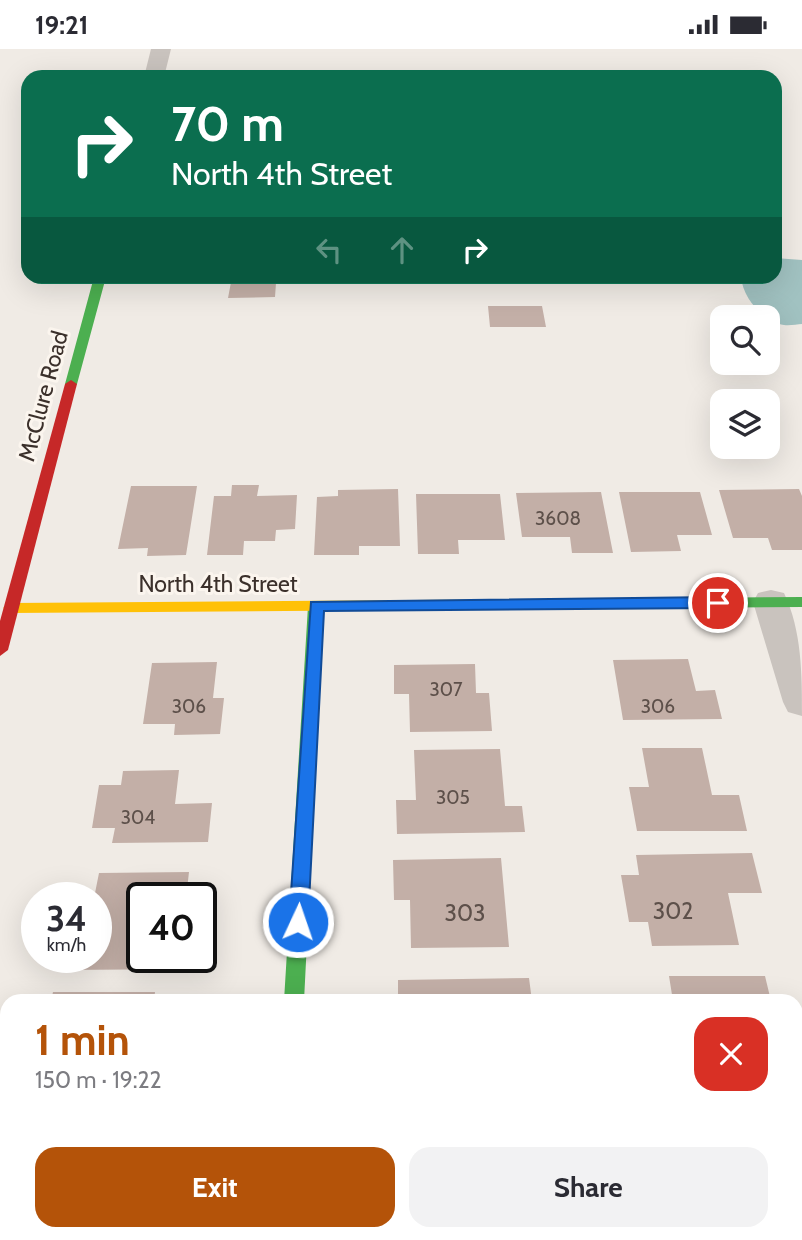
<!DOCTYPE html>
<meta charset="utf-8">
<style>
:root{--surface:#fff;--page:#f2f2f3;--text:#2b2b33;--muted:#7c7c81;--accent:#b45309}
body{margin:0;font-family:Cabin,sans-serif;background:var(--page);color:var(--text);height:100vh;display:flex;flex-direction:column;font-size:26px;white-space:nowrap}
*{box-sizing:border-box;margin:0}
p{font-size:23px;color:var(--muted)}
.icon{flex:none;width:38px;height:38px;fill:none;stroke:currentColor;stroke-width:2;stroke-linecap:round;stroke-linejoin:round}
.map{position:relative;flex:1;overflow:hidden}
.details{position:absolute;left:0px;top:945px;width:803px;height:247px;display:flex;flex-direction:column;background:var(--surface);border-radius:21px 21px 0 0;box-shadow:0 7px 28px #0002}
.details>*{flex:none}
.guide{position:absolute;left:21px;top:21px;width:761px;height:214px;border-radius:21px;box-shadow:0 7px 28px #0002;background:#0b6e4f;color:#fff;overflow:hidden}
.tools{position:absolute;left:710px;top:256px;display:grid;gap:14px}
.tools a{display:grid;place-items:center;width:70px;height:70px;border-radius:14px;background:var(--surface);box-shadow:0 7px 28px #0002;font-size:35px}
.speed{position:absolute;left:21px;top:833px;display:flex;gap:14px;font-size:35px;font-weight:700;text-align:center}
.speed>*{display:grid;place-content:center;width:91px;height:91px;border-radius:50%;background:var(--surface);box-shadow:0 7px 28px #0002;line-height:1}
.speed small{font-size:18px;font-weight:400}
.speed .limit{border:4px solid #111;border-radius:10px;background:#fff;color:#111}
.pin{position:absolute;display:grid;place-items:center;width:60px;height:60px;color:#fff;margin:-30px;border:4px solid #fff;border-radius:50%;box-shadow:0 2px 7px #0007}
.me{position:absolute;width:77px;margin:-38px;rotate:3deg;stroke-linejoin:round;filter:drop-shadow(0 0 5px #0008)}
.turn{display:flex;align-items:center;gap:24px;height:147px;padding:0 35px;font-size:32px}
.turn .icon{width:91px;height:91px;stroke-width:2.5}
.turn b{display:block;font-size:49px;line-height:60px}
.lanes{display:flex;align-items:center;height:66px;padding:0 35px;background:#0003;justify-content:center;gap:35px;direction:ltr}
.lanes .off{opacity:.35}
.round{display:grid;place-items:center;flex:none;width:74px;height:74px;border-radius:21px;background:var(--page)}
.headline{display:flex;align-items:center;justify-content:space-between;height:119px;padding:0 35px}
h1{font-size:42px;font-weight:700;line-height:52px;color:var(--accent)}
.cta{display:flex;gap:14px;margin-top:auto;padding:14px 35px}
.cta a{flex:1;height:80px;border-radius:21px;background:var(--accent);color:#fff;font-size:28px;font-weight:700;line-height:80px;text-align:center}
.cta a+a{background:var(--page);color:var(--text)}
.status{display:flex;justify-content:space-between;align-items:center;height:49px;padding:0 35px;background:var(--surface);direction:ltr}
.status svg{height:19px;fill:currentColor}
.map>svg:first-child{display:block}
.water{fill:#a1c2c1}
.building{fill:#c3afa7}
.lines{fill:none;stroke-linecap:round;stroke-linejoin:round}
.street{fill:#c9c3be;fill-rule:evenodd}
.fast{fill:#4caf50;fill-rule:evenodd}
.slow{fill:#ffc107;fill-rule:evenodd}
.jam{fill:#c62828;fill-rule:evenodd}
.route{fill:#1a73e8;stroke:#114b97;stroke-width:2}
.labels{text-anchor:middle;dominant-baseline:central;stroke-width:6;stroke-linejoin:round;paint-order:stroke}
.number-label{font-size:19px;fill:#5d504a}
.street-label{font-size:23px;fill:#3b302b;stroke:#fbf5ee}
.near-number-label{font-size:23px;fill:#5d504a}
</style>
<div class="status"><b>19:21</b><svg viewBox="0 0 49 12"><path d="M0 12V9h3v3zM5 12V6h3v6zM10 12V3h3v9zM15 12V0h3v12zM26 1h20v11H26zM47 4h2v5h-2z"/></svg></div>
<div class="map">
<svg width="802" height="1191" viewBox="0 0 802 1191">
<rect width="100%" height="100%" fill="#f0ebe5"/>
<path class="water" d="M 775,209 L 802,211 L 802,275 C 797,275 790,277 784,276 C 763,273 743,249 741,228 L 775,228 Z"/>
<path class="building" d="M 568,24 L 569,28 L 486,28 L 485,25 Z
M 232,228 L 292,228 L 291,234 L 276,234 L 275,248 L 228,249 Z
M 488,257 L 542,257 L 546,278 L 490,278 Z
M 232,436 L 259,436 L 257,447 L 297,446 L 295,480 L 276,481 L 275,492 L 244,492 L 243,506 L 207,506 L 214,447 L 231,447 Z
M 131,437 L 197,437 L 186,506 L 147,507 L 148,499 L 118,500 Z
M 398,440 L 400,497 L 359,497 L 359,506 L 314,506 L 317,448 L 338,447 L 338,441 Z
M 799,440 L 802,447 L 802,501 L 772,501 L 768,489 L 733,489 L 719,441 Z
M 601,443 L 613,504 L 572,504 L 570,488 L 522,488 L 516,444 Z
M 619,443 L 700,443 L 712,486 L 677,486 L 681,502 L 631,503 Z
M 416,445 L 500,445 L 505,491 L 458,491 L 459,505 L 418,505 Z
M 688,610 L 696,642 L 715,641 L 722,670 L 623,671 L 613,611 Z
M 217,613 L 213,649 L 224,649 L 220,685 L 174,686 L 175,675 L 143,675 L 152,614 Z
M 475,615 L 476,644 L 489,644 L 492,682 L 410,683 L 409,645 L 394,645 L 394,616 Z
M 642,699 L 702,699 L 712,746 L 739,746 L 747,782 L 637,782 L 629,738 L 649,738 Z
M 500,700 L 505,757 L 522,757 L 525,783 L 397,785 L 396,751 L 416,751 L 414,701 Z
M 179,721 L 175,755 L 212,754 L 208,793 L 112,794 L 115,779 L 92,779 L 99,736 L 121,736 L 123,722 Z
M 752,804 L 762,844 L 728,844 L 739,896 L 652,897 L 648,873 L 629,873 L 621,826 L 639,826 L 636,806 Z
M 501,809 L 509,898 L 411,899 L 410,851 L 394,851 L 393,811 Z
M 189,823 L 186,849 L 142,849 L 142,908 L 194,908 L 193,920 L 63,921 L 66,908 L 96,908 L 94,849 L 99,824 Z
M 669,927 L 765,927 L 771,952 L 673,952 Z
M 529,929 L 532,952 L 398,952 L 398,931 Z
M 53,943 L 155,943 L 154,952 L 51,952 Z
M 796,980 L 802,1000 L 802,1028 L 796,1028 Z
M 796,1068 L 802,1068 L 802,1124 L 796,1124 Z
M 0,1085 L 7,1085 L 7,1130 L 0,1130 Z
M 22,1185 L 129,1185 L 128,1191 L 20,1191 Z
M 443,1185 L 524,1185 L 525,1191 L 443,1191 Z
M 695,1185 L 797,1185 L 799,1191 L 696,1191 Z"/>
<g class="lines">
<path class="street" d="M 151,0 L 171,0 L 164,28 L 144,28 Z
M 771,541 L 784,544 C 802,582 802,625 802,667 L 788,663 L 783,653 L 753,553 L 758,544 Z
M 254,1185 L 308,1185 L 307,1191 L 253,1191 Z"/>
<path class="fast" d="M 94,228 L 106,228 L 77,335 L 71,339 L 65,335 Z
M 802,548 L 802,558 L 559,560 L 551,555 L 559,550 Z
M 316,552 L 324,557 L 304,952 L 284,952 L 308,557 Z"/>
<path class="slow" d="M 559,550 L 567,555 L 559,560 L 11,564 L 3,559 L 11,554 Z"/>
<path class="jam" d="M 71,331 L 77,335 L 8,601 L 0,607 L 0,572 L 65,335 Z"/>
</g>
<path class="route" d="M 718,548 L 726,554 L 718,559 L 324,562 L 308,873 L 305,879 L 298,881 L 292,879 L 289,873 L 311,553 Z"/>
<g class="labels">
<g class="number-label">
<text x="558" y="469">3608</text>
<text x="446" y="640">307</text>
<text x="189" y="657">306</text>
<text x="658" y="657">306</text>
<text x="453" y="748">305</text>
<text x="138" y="768">304</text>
</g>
<g class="street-label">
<text transform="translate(43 347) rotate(-75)">McClure Road</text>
<text x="218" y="535">North 4th Street</text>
</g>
<g class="near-number-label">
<text x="673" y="862">302</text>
<text x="465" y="864">303</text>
</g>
</g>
</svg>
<div class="tools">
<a><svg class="icon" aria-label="search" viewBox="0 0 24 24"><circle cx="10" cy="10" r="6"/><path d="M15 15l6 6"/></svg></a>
<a><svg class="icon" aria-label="layers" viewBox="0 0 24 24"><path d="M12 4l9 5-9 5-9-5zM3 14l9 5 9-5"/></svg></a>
</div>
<div class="speed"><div>34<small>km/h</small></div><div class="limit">40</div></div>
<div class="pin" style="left:718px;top:554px;background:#d93025"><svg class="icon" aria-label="arrive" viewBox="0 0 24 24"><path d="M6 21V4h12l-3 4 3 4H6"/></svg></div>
<svg class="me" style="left:298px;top:873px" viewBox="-20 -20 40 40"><circle r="17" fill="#1a73e8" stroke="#fff" stroke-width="3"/><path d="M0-11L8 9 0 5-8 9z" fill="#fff"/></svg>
<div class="guide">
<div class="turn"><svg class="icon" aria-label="right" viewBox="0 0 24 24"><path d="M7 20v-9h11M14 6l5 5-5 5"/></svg><div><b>70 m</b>North 4th Street</div></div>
<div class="lanes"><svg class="icon off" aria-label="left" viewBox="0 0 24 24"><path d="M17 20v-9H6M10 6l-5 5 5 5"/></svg><svg class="icon off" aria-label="ahead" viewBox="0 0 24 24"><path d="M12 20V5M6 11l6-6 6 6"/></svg><svg class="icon" aria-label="right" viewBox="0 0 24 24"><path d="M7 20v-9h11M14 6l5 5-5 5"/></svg></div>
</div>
<section class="details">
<div class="headline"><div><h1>1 min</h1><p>150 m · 19:22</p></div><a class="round" style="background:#d93025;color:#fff"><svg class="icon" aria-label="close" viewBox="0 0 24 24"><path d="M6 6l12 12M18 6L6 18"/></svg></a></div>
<div class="cta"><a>Exit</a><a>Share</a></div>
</section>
</div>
